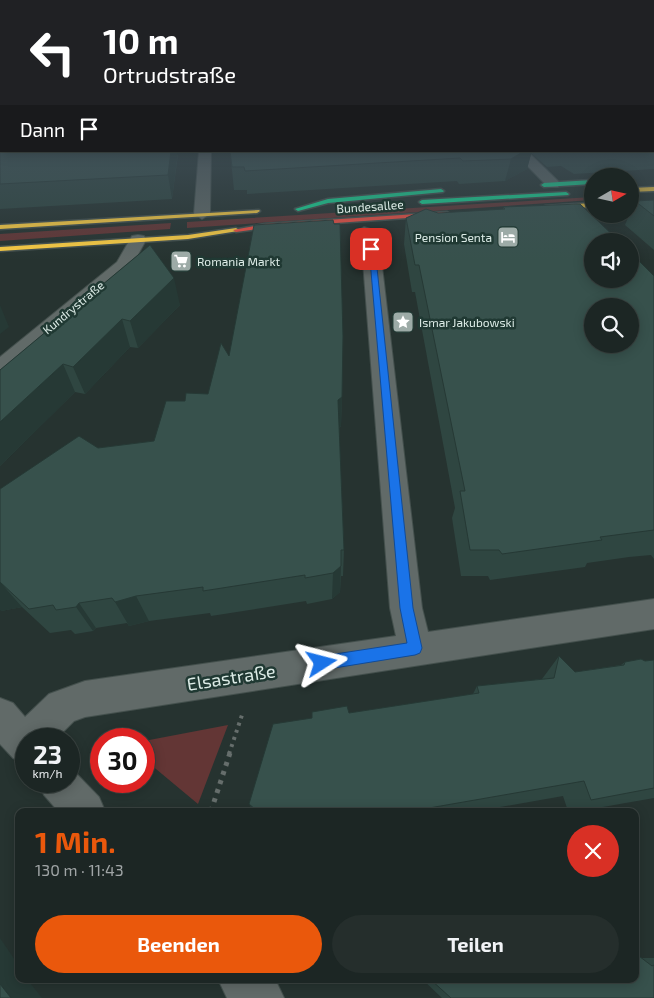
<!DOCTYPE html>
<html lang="de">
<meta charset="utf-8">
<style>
:root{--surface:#1c2624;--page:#252e2c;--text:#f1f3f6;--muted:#a0a5a6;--line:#3a4341;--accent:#ea580c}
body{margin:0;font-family:"Exo 2",sans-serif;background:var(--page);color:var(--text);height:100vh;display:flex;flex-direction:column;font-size:19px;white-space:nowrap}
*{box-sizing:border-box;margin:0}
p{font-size:16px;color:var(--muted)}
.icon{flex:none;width:28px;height:28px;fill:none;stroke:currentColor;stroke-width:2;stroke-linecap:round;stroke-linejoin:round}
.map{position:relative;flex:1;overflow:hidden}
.sheet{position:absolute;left:15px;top:808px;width:624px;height:175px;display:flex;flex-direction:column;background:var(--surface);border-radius:10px;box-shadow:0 2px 12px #0003,0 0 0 1px var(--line)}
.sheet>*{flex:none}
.guide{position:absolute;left:0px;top:0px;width:655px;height:152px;box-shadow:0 2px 12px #0003,0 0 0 1px var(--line);background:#202124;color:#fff;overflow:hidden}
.needle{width:32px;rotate:81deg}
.fabs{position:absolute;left:584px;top:168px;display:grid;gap:10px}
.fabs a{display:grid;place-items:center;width:55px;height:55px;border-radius:50%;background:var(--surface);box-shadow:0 2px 12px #0003,0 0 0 1px var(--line);font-size:25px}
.speed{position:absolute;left:15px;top:728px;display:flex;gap:10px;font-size:25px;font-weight:700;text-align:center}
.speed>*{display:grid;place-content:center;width:65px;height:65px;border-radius:50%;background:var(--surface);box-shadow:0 2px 12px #0003,0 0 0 1px var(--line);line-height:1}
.speed small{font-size:12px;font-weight:400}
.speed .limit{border:8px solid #d22;background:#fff;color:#111}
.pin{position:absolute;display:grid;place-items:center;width:42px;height:42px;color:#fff;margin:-21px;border-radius:10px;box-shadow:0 2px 8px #0006}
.me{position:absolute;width:55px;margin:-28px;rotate:81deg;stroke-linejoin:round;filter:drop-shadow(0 0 4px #0008)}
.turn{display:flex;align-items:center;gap:18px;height:105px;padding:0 20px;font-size:22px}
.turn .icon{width:65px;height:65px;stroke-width:2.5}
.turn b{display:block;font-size:35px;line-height:42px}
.then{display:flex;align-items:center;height:48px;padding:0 20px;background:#0003;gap:10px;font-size:19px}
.round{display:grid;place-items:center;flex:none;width:52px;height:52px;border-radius:26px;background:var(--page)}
.summary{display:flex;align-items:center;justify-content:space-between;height:85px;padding:0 20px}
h1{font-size:30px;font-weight:700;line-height:38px;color:var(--accent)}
.button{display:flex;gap:10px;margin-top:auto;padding:10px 20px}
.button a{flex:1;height:58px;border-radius:30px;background:var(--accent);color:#fff;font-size:20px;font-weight:700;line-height:58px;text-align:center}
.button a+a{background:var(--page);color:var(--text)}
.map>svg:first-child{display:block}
.green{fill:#633635}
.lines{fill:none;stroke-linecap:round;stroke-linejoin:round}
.street-casing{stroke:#44504d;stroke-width:2}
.fast-casing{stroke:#44504d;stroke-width:3}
.slow-casing{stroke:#44504d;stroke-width:3}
.jam-casing{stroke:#44504d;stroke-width:3}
.path-far1{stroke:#666e6c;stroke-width:4;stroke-dasharray:3 4.5;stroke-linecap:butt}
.path{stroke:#666e6c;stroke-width:5;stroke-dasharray:4 5.5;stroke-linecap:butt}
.street{fill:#616a68;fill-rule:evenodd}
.fast{fill:#16e098;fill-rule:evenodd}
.slow{fill:#ffcf43;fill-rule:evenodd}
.jam{fill:#f24e42;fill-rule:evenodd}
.wall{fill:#2f4641}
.shaded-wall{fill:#263935}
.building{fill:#37514c;stroke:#263935;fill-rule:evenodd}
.route{fill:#1a73e8;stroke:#114b97}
.labels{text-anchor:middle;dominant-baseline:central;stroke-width:5;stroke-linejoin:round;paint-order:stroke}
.far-street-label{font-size:12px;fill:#ddece7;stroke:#203933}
.far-poi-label{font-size:12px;fill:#ddece7;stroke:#203933;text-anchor:start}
.near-street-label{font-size:18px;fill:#ddece7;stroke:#203933}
</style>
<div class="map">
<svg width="654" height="998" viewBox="0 0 654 998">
<rect width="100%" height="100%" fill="#263330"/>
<path class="green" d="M 592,197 L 592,200 L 187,228 L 187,222 Z
M 171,223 L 170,229 L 0,241 L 0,234 Z
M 228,725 L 198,804 L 144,759 L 144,741 Z"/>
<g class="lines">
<g class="street-casing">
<path id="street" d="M 199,151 L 211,151 L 210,214 L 202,219 L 194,214 Z
M 513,151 L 527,151 L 558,181 L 560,184 L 558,187 L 548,187 Z
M 364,227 L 370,229 L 380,249 L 422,608 L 428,632 L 654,599 L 654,629 L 85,717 L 74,721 L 56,739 L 26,739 L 26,764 L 13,758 L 0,744 L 0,698 L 13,703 L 25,717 L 49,694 L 85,681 L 396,636 L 390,608 L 362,249 L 356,232 Z
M 138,235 L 144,236 L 146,240 L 130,269 L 8,373 L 0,375 L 0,357 L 117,262 L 132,236 Z
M 69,766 L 99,797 L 105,811 L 58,811 L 44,795 L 38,781 L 69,781 Z
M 218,979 L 275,979 L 284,998 L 227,998 Z"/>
</g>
<g class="fast-casing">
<path id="fast" d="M 592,180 L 592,184 L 544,187 L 541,185 L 544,183 Z
M 441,189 L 444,191 L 443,192 L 328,203 L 298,211 L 295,209 L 328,199 Z
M 566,192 L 569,194 L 568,195 L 422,204 L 419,202 L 422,200 Z
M 596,214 L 628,214 L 625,216 L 572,219 L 569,217 L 572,215 Z"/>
</g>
<g class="slow-casing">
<path id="slow" d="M 654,187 L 654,191 L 630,192 L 630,188 Z
M 592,203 L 592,207 L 545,210 L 542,208 L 545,206 Z
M 259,210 L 260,211 L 257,213 L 0,229 L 0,225 Z
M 236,228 L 239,230 L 238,231 L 188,239 L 0,251 L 0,247 L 188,235 Z"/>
</g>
<g class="jam-casing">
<path id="jam" d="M 447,212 L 450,214 L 449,215 L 265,228 L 236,232 L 233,230 L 265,224 Z"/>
</g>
<path class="path-far1" d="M 229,754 L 243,712"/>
<path class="path" d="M 211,811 L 230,753"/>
<use href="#street" class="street"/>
<use href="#fast" class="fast"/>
<use href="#slow" class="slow"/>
<use href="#jam" class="jam"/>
</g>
<path class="wall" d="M 0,121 L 178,155 L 172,199 L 0,209 Z
M 654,121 L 654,169 L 574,174 L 561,166 L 547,167 L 531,153 L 527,169 L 505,181 L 459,184 L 457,181 L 247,194 L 247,190 L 234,190 L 230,151 L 654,151 Z
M 654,200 L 654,250 L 625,225 L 635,201 Z
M 503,207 L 654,276 L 654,559 L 651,555 L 629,557 L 587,563 L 585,567 L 490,580 L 488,576 L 461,576 L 452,518 L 455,508 L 415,292 L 412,292 L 404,244 L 406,218 L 503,209 Z
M 150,245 L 180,305 L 138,348 L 130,347 L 85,394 L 75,392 L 0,466 L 0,370 Z
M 229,356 L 342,397 L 341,426 L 339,428 L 344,550 L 343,576 L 341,576 L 340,592 L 332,599 L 307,604 L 306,601 L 211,616 L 210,613 L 149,621 L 129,626 L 127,623 L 96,628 L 93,631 L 75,634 L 71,630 L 50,633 L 22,607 L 1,611 L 0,489 L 98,448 L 154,441 L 185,401 L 208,394 Z
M 559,656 L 575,672 L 621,665 L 625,662 L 645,661 L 654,660 L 654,798 L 580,811 L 568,811 L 563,796 L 478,811 L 253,811 L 249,804 L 349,713 L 473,694 L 477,686 L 542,679 Z
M 642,958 L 654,958 L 654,998 L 442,998 L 422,979 L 635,979 Z"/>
<path class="shaded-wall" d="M 171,151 L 178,151 L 172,199 L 168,175 Z
M 524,151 L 532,151 L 527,169 L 505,181 L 511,159 Z
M 174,278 L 180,305 L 138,348 L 130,321 Z
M 0,305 L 9,327 L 0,334 Z
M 122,319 L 130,347 L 85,394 L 73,367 Z
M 63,364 L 75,392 L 0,466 L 0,422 Z
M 342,397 L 341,426 L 337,429 L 338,400 Z
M 341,566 L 340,592 L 332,599 L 333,573 Z
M 0,582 L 22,607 L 1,611 L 0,610 Z
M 136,596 L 149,621 L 129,626 L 115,602 Z
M 79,603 L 96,628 L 93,631 L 76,607 Z
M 0,938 L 19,966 L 19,979 L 27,979 L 42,998 L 11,998 L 0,984 Z"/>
<path class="building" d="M 0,121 L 1,121 L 1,151 L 171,151 L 168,175 L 0,184 Z
M 230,151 L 524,151 L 511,159 L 463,161 L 460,158 L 245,171 L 244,167 L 232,167 Z
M 654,200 L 654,216 L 635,201 Z
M 580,204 L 619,241 L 592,241 L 592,279 L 630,279 L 630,252 L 654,276 L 654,530 L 600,537 L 602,540 L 502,554 L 499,550 L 470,550 L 460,491 L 465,491 L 419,265 L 415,265 L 406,218 L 426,209 L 438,213 L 505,209 L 503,207 ZM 592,306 L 630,306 L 630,344 L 592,344 Z
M 333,220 L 334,224 L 340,224 L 343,336 L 342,397 L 338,400 L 344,550 L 341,550 L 341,566 L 333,573 L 305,578 L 305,575 L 203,591 L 203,587 L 136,596 L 115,602 L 112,598 L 79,603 L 76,607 L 56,610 L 53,605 L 29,609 L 0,582 L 0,489 L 79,436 L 98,448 L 154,441 L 166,401 L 185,401 L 186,393 L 208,394 L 221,343 L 229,356 L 254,225 Z
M 150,245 L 174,278 L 130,321 L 122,319 L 73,367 L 63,364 L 0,422 L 0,370 Z
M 559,656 L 575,672 L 624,665 L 625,662 L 641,659 L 645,661 L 654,660 L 654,788 L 591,800 L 584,781 L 412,811 L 257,811 L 249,804 L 273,724 L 312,718 L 312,712 L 347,706 L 349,713 L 479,693 L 477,686 L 554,678 Z
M 635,953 L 652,966 L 654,965 L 654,998 L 451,998 L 430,979 L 635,979 Z
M 0,984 L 11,998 L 0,998 Z"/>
<linearGradient id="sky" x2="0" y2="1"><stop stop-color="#151c1a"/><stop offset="0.47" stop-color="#415059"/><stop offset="1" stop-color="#415059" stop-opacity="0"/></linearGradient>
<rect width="654" height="260" fill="url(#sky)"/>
<path class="route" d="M 369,248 L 375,249 L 413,608 L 422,648 L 420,653 L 415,655 L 322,670 L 317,668 L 315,663 L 317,658 L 322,656 L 407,643 L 400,608 Z"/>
<defs>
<g id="hotel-square" transform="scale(1.125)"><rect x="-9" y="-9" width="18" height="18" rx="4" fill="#9daba7" stroke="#203933"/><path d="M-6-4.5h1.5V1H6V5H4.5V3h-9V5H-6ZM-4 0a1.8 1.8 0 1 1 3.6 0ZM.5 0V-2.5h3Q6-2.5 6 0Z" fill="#fff"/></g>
<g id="supermarket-square" transform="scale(1.125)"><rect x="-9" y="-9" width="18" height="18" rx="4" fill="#9daba7" stroke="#203933"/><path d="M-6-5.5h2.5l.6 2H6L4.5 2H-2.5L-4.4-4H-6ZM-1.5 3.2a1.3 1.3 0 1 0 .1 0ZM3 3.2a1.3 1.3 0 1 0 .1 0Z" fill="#fff"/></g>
<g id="sight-square" transform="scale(1.125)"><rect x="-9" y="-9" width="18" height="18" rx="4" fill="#9daba7" stroke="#203933"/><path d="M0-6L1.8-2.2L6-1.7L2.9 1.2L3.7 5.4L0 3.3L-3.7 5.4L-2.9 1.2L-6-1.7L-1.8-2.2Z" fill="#fff"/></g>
</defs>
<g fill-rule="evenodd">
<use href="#hotel-square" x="508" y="237"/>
<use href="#supermarket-square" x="181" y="261"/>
<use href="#sight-square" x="403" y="322"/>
</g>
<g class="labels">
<g class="far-street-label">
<text transform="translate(370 206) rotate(-4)">Bundesallee</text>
<text transform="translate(73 307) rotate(-40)">Kundrystraße</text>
</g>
<g class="far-poi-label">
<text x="492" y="237" text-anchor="end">Pension Senta</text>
<text x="197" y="261">Romania Markt</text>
<text x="419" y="322">Ismar Jakubowski</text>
</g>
<g class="near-street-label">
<text transform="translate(231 677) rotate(-9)">Elsastraße</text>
</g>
</g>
</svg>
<div class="fabs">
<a><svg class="needle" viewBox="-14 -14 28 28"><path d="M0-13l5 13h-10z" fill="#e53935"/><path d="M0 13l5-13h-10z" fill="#a0a5a6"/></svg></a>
<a><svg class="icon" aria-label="sound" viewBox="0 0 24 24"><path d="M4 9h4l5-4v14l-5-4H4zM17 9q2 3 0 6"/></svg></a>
<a><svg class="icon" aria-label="search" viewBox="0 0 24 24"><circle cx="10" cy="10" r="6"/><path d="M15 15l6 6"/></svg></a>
</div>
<div class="speed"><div>23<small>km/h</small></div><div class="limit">30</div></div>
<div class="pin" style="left:371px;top:249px;background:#d93025"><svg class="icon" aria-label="arrive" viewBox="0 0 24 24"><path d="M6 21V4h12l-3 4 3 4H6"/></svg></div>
<svg class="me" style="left:322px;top:663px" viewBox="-20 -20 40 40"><path d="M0-17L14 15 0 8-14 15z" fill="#1a73e8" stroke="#fff" stroke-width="4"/></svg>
<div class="guide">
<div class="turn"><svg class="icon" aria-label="left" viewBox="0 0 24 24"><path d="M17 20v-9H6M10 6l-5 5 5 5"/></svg><div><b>10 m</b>Ortrudstraße</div></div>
<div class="then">Dann<svg class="icon" aria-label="arrive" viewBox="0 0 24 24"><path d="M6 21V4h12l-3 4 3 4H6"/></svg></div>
</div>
<section class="sheet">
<div class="summary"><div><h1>1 Min.</h1><p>130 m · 11:43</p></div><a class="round" style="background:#d93025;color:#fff"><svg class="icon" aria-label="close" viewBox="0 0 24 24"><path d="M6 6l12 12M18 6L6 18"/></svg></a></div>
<div class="button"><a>Beenden</a><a>Teilen</a></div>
</section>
</div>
